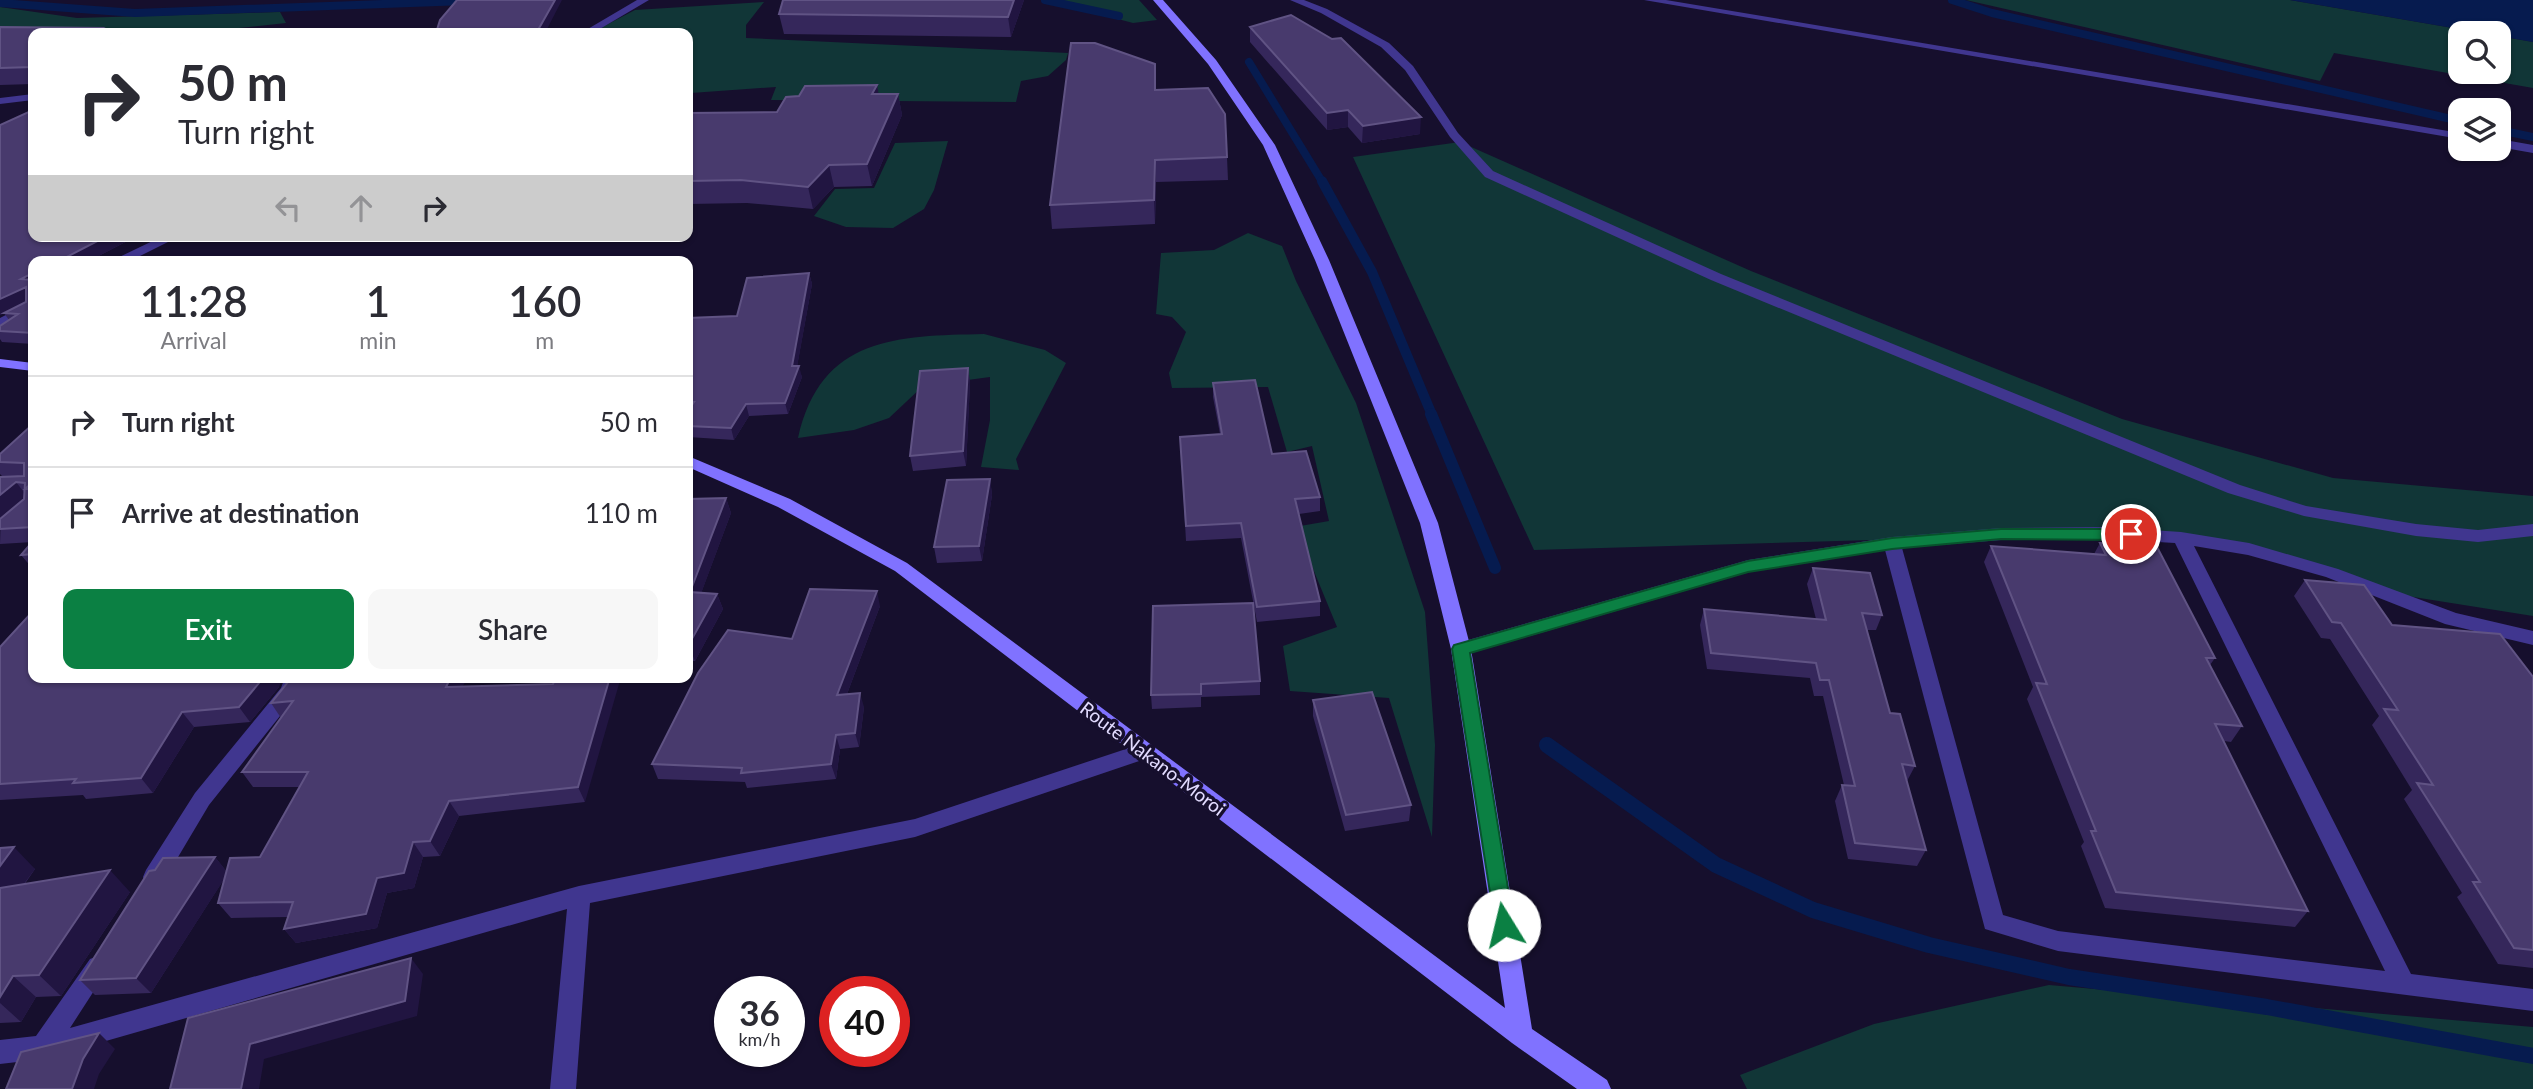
<!DOCTYPE html>
<style>
:root{--surface:#fff;--page:#f7f7f7;--text:#2b2b33;--muted:#7c7c81;--line:#e1e1e2;--accent:#0b8043}
body{margin:0;font-family:Lato,sans-serif;background:var(--page);color:var(--text);height:100vh;display:flex;flex-direction:column;font-size:26px;white-space:nowrap}
*{box-sizing:border-box;margin:0}
p{font-size:23px;color:var(--muted)}
.icon{flex:none;width:38px;height:38px;fill:none;stroke:currentColor;stroke-width:2;stroke-linecap:round;stroke-linejoin:round}
.map{position:relative;flex:1;overflow:hidden}
.details{position:absolute;left:28px;top:256px;width:665px;height:427px;display:flex;flex-direction:column;background:var(--surface);border-radius:14px;box-shadow:0 2px 5px #0004}
.details>*{flex:none}
.top-card{position:absolute;left:28px;top:28px;width:665px;height:214px;border-radius:14px;box-shadow:0 2px 5px #0004;background:#fff;color:var(--text);overflow:hidden}
.controls{position:absolute;left:2448px;top:21px;display:grid;gap:14px}
.controls a{display:grid;place-items:center;width:63px;height:63px;border-radius:14px;background:var(--surface);box-shadow:0 2px 5px #0004;font-size:35px}
.speed{position:absolute;left:714px;top:976px;display:flex;gap:14px;font-size:35px;font-weight:700;text-align:center}
.speed>*{display:grid;place-content:center;width:91px;height:91px;border-radius:50%;background:var(--surface);box-shadow:0 2px 5px #0004;line-height:1}
.speed small{font-size:18px;font-weight:400}
.speed .limit{border:10px solid #d22;background:#fff;color:#111}
.pin{position:absolute;display:grid;place-items:center;width:60px;height:60px;color:#fff;margin:-30px;border:4px solid #fff;border-radius:50%;box-shadow:0 2px 7px #0007}
.me{position:absolute;width:77px;margin:-38px;rotate:351deg;stroke-linejoin:round;filter:drop-shadow(0 0 5px #0008)}
.turn{display:flex;align-items:center;gap:24px;height:147px;padding:0 35px;font-size:32px}
.turn .icon{width:91px;height:91px;stroke-width:2.5}
.turn b{display:block;font-size:49px;line-height:60px}
.lanes{display:flex;align-items:center;height:66px;padding:0 35px;background:#0003;justify-content:center;gap:35px;direction:ltr}
.lanes .off{opacity:.35}
.eta{display:flex;justify-content:space-evenly;align-items:center;height:119px;text-align:center}
.eta b{font-size:42px;font-weight:600;line-height:49px}
.button{display:flex;gap:14px;margin-top:auto;padding:14px 35px}
.button a{flex:1;height:80px;border-radius:14px;background:var(--accent);color:#fff;font-size:28px;font-weight:600;line-height:80px;text-align:center}
.button a+a{background:var(--page);color:var(--text)}
ul{padding:0;list-style:none}
li{display:flex;align-items:center;gap:21px;height:91px;padding:0 35px;border-top:2px solid var(--line)}
li div{flex:1}
li b{display:block;font-size:26px}
li em{font-style:normal}
.map>svg:first-child{display:block}
.green{fill:#113637}
.water{fill:#061b4f}
.lines{fill:none;stroke-linecap:round;stroke-linejoin:round}
.stream-far3{stroke:#061b4f;stroke-width:8}
.stream-far2{stroke:#061b4f;stroke-width:10}
.stream-far1{stroke:#061b4f;stroke-width:12}
.stream{stroke:#061b4f;stroke-width:16}
.street{fill:#40368f;fill-rule:evenodd}
.secondary{fill:#8072ff;fill-rule:evenodd}
.wall{fill:#35275b}
.shaded-wall{fill:#211541}
.building{fill:#483a6d;stroke:#605384;stroke-width:2}
.route{fill:#0b8043;stroke:#07532c;stroke-width:2}
.labels{text-anchor:middle;dominant-baseline:central;stroke-width:7;stroke-linejoin:round;paint-order:stroke}
.street-label{font-size:19px;fill:#e2dbff;stroke:#160f2d}
</style>
<div class="map">
<svg width="2533" height="1089" viewBox="0 0 2533 1089">
<rect width="100%" height="100%" fill="#160f2d"/>
<path class="green" d="M 1046,0 L 1139,0 L 1157,20 L 1133,23 Z
M 1966,0 L 2290,0 L 2482,33 L 2460,33 L 2460,72 L 2499,72 L 2499,36 L 2533,42 L 2533,88 L 2334,53 L 2320,81 Z
M 764,2 L 746,25 L 746,38 L 1068,53 L 1066,60 L 1048,76 L 1021,81 L 1016,102 L 771,100 L 776,87 L 691,93 L 688,87 L 688,33 L 591,33 L 635,10 Z
M 0,7 L 77,18 L 280,12 L 286,23 L 239,28 L 0,30 Z
M 948,141 L 934,190 L 924,209 L 893,228 L 846,227 L 814,216 L 835,189 L 874,188 L 895,143 Z
M 1460,142 L 1751,271 L 2122,419 L 2333,478 L 2533,496 L 2533,616 L 2382,592 L 2249,549 L 2106,533 L 1534,550 L 1353,157 Z
M 1248,233 L 1282,246 L 1296,281 L 1356,403 L 1425,612 L 1435,745 L 1432,837 L 1389,698 L 1290,691 L 1283,646 L 1337,627 L 1304,547 L 1265,532 L 1329,521 L 1312,446 L 1287,452 L 1268,387 L 1172,388 L 1169,373 L 1186,332 L 1172,317 L 1156,314 L 1161,253 L 1214,250 Z
M 984,334 L 1045,350 L 1066,363 L 1016,459 L 1019,470 L 981,467 L 990,420 L 990,377 L 923,386 L 889,418 L 854,430 L 798,438 C 821,336 897,336 984,334 Z
M 2049,985 L 2533,1027 L 2533,1089 L 1747,1089 L 1740,1075 L 1874,1024 Z"/>
<path class="water" d="M 2290,0 L 2533,0 L 2533,42 L 2499,36 L 2499,33 L 2482,33 Z"/>
<g class="lines">
<path class="stream-far3" d="M 1045,0 L 1119,16
M 1952,0 L 1992,13 L 2460,121
M 0,3 L 135,13 L 493,0
M 1249,62 L 1323,183
M 2499,130 L 2533,137"/>
<path class="stream-far2" d="M 1322,181 L 1372,272 L 1432,415"/>
<path class="stream-far1" d="M 1431,414 L 1495,568"/>
<path class="stream" d="M 1547,745 L 1716,865 L 1813,910 L 1929,945 L 2069,977 L 2267,1007 L 2533,1056"/>
<path class="street" d="M 637,0 L 649,0 L 593,33 L 581,33 Z
M 1290,0 L 1304,0 L 1327,9 L 1389,43 L 1413,66 L 1458,133 L 1493,171 L 1721,274 L 2240,485 L 2306,506 L 2416,524 L 2478,530 L 2533,524 L 2533,536 L 2478,542 L 2416,536 L 2304,516 L 2228,493 L 1711,280 L 1485,177 L 1450,137 L 1405,70 L 1381,47 L 1321,13 Z
M 1644,0 L 1666,0 L 2460,133 L 2460,139 Z
M 33,94 L 33,100 L 0,104 L 0,98 Z
M 2499,139 L 2533,145 L 2533,153 L 2499,147 Z
M 163,236 L 180,236 L 130,261 L 111,261 Z
M 33,301 L 33,311 L 0,328 L 0,318 Z
M 2106,527 L 2181,532 L 2249,543 L 2338,569 L 2456,613 L 2533,631 L 2533,645 L 2445,624 L 2326,577 L 2248,555 L 2194,546 L 2411,974 L 2533,989 L 2533,1011 L 2058,951 L 1985,929 L 1885,550 L 1749,572 L 1461,656 L 1454,654 L 1451,649 L 1454,644 L 1748,560 L 1892,537 L 2001,528 ZM 2106,539 L 2175,543 L 2385,971 L 2058,931 L 2003,915 L 1902,548 L 2001,540 Z
M 285,677 L 305,677 L 296,696 L 209,805 L 162,884 L 154,886 L 146,884 L 143,877 L 146,870 L 195,793 L 281,688 Z
M 1144,743 L 1151,745 L 1154,751 L 1151,757 L 915,837 L 590,903 L 576,1089 L 550,1089 L 567,909 L 43,1059 L 0,1064 L 0,1040 L 36,1036 L 90,959 L 98,956 L 106,959 L 110,966 L 70,1028 L 579,886 L 915,819 Z"/>
<path class="secondary" d="M 1153,0 L 1163,0 L 1216,60 L 1275,145 L 1329,260 L 1438,523 L 1471,649 L 1532,1029 L 1607,1080 L 1611,1089 L 1577,1089 L 1512,1043 L 895,571 L 778,507 L 688,467 L 688,456 L 790,499 L 907,563 L 1505,1008 L 1451,649 L 1420,523 L 1315,260 L 1263,145 L 1208,64 Z
M 0,359 L 33,363 L 33,371 L 0,367 Z"/>
</g>
<path class="wall" d="M 783,0 L 1024,0 L 1011,37 L 784,34 L 779,14 Z
M 0,27 L 102,28 L 105,33 L 33,33 L 33,84 L 0,85 Z
M 1250,27 L 1420,134 L 1362,143 L 1348,127 L 1327,130 L 1250,42 Z
M 877,85 L 878,94 L 898,94 L 902,115 L 872,186 L 834,187 L 813,209 L 747,203 L 688,204 L 688,116 L 777,112 L 799,96 Z
M 1157,90 L 1227,157 L 1228,180 L 1156,182 L 1155,224 L 1052,229 L 1050,205 Z
M 0,125 L 137,236 L 89,261 L 33,261 L 33,344 L 2,342 L 0,339 L 0,326 L 9,320 L 4,313 L 0,315 Z
M 809,273 L 812,284 L 797,366 L 802,377 L 788,414 L 749,416 L 734,440 L 688,437 L 688,318 L 737,316 Z
M 968,368 L 970,383 L 966,466 L 913,471 L 910,456 Z
M 1213,383 L 1272,454 L 1320,497 L 1320,511 L 1299,514 L 1320,601 L 1320,616 L 1257,622 L 1241,538 L 1186,541 L 1180,437 L 1220,434 L 1213,397 Z
M 33,424 L 33,569 L 21,555 L 33,542 L 0,544 L 2,476 L 0,474 L 0,454 Z
M 990,479 L 992,495 L 982,561 L 937,563 L 934,547 Z
M 726,498 L 731,513 L 701,593 L 717,594 L 723,609 L 695,661 L 688,661 L 688,499 Z
M 2100,543 L 2215,658 L 2210,665 L 2242,726 L 2231,742 L 2224,741 L 2308,911 L 2295,927 L 2105,908 L 2081,846 L 2084,842 L 2027,699 L 2033,687 L 1984,562 L 1991,546 L 2094,554 Z
M 1813,568 L 1882,615 L 1876,630 L 1867,630 L 1890,713 L 1915,766 L 1907,781 L 1926,850 L 1917,866 L 1848,859 L 1835,801 L 1842,785 L 1844,785 L 1823,696 L 1814,696 L 1810,678 L 1707,669 L 1700,625 L 1704,609 L 1816,619 L 1807,584 Z
M 2305,580 L 2392,625 L 2533,677 L 2533,968 L 2498,964 L 2457,897 L 2462,893 L 2404,799 L 2412,790 L 2372,725 L 2379,716 L 2330,639 L 2321,638 L 2294,596 Z
M 880,606 L 847,694 L 864,707 L 859,747 L 840,749 L 836,779 L 747,788 L 745,782 L 658,779 L 652,764 L 792,639 Z
M 1153,606 L 1260,681 L 1260,695 L 1201,697 L 1201,707 L 1152,709 L 1151,695 Z
M 0,647 L 279,687 L 250,722 L 194,727 L 153,793 L 86,799 L 83,795 L 0,800 Z
M 288,682 L 463,687 L 553,684 L 585,802 L 459,816 L 440,856 L 423,857 L 414,888 L 387,893 L 377,928 L 296,943 L 284,929 L 288,917 L 231,918 L 218,903 L 224,879 L 151,993 L 95,995 L 80,980 L 215,857 L 226,871 L 260,857 L 300,787 L 253,787 L 242,772 L 281,718 L 271,703 Z
M 1313,700 L 1411,805 L 1409,821 L 1345,831 L 1313,716 Z
M 0,848 L 35,869 L 24,885 L 130,892 L 61,996 L 36,997 L 21,1022 L 0,1023 Z"/>
<path class="shaded-wall" d="M 555,0 L 562,0 L 545,33 L 515,33 Z
M 1014,0 L 1024,0 L 1011,37 L 1008,17 Z
M 102,28 L 105,33 L 93,33 Z
M 877,85 L 881,106 L 872,94 Z
M 898,94 L 902,115 L 872,186 L 867,164 Z
M 1348,110 L 1348,127 L 1327,130 L 1327,113 Z
M 1421,117 L 1420,134 L 1362,143 L 1363,126 Z
M 1155,160 L 1156,182 L 1155,224 L 1154,200 Z
M 829,165 L 834,187 L 813,209 L 808,187 Z
M 107,236 L 137,236 L 89,261 L 59,261 Z
M 33,273 L 33,289 L 21,279 Z
M 809,273 L 812,284 L 796,373 L 799,366 L 802,377 L 788,414 L 785,403 Z
M 26,287 L 33,299 L 0,315 L 0,299 Z
M 968,368 L 970,383 L 966,466 L 963,451 Z
M 746,404 L 749,416 L 734,440 L 731,428 Z
M 990,479 L 992,495 L 982,561 L 979,546 Z
M 16,482 L 27,496 L 0,519 L 0,495 Z
M 33,482 L 33,501 L 25,489 Z
M 726,498 L 731,513 L 696,607 L 690,592 Z
M 877,591 L 880,606 L 841,710 L 837,695 Z
M 717,594 L 723,609 L 695,661 L 689,646 Z
M 264,677 L 283,677 L 279,687 L 250,722 L 239,707 Z
M 451,677 L 468,677 L 454,702 L 446,687 Z
M 610,677 L 621,677 L 585,802 L 578,787 Z
M 860,693 L 864,707 L 859,747 L 855,733 Z
M 182,712 L 194,727 L 153,793 L 141,778 Z
M 836,735 L 840,749 L 836,779 L 831,764 Z
M 449,801 L 459,816 L 440,856 L 430,841 Z
M 413,842 L 423,857 L 414,888 L 387,893 L 377,928 L 296,943 L 284,929 L 377,878 Z
M 14,847 L 35,869 L 2,913 L 0,911 L 0,866 Z
M 215,857 L 228,873 L 151,993 L 136,978 Z
M 110,870 L 130,892 L 61,996 L 39,975 Z
M 411,958 L 423,974 L 417,1016 L 264,1059 L 259,1089 L 241,1089 L 250,1044 Z
M 13,976 L 36,997 L 21,1022 L 0,1003 L 0,997 Z
M 99,1033 L 115,1049 L 99,1074 L 94,1089 L 72,1089 L 83,1059 Z"/>
<path class="building" d="M 457,0 L 555,0 L 538,30 L 515,33 L 436,33 L 440,20 Z
M 783,0 L 1014,0 L 1008,17 L 779,14 Z
M 1291,15 L 1332,39 L 1341,38 L 1421,117 L 1363,126 L 1348,110 L 1327,113 L 1250,27 Z
M 0,27 L 102,28 L 93,33 L 33,33 L 33,67 L 0,68 Z
M 1071,43 L 1095,43 L 1155,64 L 1155,90 L 1208,88 L 1225,114 L 1227,157 L 1155,160 L 1154,200 L 1050,205 Z
M 877,85 L 872,94 L 898,94 L 867,164 L 829,165 L 808,187 L 741,180 L 688,181 L 688,116 L 689,113 L 777,112 L 786,97 L 799,96 L 805,86 Z
M 33,110 L 33,236 L 107,236 L 59,261 L 33,261 L 33,273 L 21,279 L 33,280 L 33,333 L 0,331 L 0,326 L 18,314 L 4,313 L 26,302 L 26,287 L 0,299 L 0,125 Z
M 809,273 L 792,366 L 799,366 L 785,403 L 746,404 L 731,428 L 688,426 L 688,411 L 694,402 L 688,402 L 688,318 L 737,316 L 747,278 Z
M 968,368 L 963,451 L 910,456 L 920,371 Z
M 1255,380 L 1272,454 L 1306,451 L 1320,497 L 1295,499 L 1320,601 L 1257,607 L 1241,523 L 1186,526 L 1180,437 L 1222,434 L 1213,383 Z
M 33,424 L 33,482 L 25,489 L 33,489 L 33,527 L 0,529 L 0,519 L 24,499 L 25,483 L 16,482 L 0,495 L 0,477 L 24,476 L 24,463 L 0,462 L 0,454 Z
M 990,479 L 979,546 L 934,547 L 947,480 Z
M 726,498 L 690,592 L 717,594 L 688,646 L 688,499 Z
M 33,541 L 33,554 L 21,555 Z
M 2100,543 L 2157,547 L 2215,658 L 2206,658 L 2242,726 L 2215,724 L 2308,911 L 2116,892 L 2091,831 L 2096,831 L 2036,683 L 2047,684 L 1991,546 L 2106,555 Z
M 1813,568 L 1870,573 L 1882,615 L 1862,613 L 1890,713 L 1900,714 L 1915,766 L 1902,764 L 1926,850 L 1855,843 L 1842,785 L 1855,786 L 1829,680 L 1820,680 L 1816,663 L 1711,653 L 1704,609 L 1826,620 Z
M 2305,580 L 2364,585 L 2392,625 L 2500,634 L 2533,677 L 2533,950 L 2514,948 L 2473,882 L 2480,882 L 2417,783 L 2433,785 L 2384,709 L 2398,710 L 2341,623 L 2332,622 Z
M 810,589 L 877,591 L 837,695 L 860,693 L 855,733 L 836,735 L 831,764 L 741,773 L 742,768 L 652,764 L 698,673 L 728,630 L 792,639 Z
M 1253,603 L 1260,681 L 1201,684 L 1201,694 L 1151,695 L 1153,606 Z
M 33,611 L 33,677 L 264,677 L 239,707 L 182,712 L 141,778 L 73,783 L 76,779 L 0,784 L 0,647 Z
M 290,677 L 451,677 L 446,687 L 553,684 L 556,677 L 610,677 L 578,787 L 449,801 L 430,841 L 413,842 L 404,873 L 377,878 L 366,914 L 284,929 L 293,902 L 218,903 L 230,858 L 260,857 L 308,772 L 242,772 L 293,701 L 271,703 L 288,682 Z
M 1372,692 L 1411,805 L 1346,815 L 1313,700 Z
M 14,847 L 0,866 L 0,848 Z
M 215,857 L 136,978 L 80,980 L 149,871 L 155,870 L 163,858 Z
M 110,870 L 39,975 L 13,976 L 0,997 L 0,888 Z
M 411,958 L 405,1001 L 250,1044 L 241,1089 L 170,1089 L 188,1018 Z
M 99,1033 L 83,1059 L 72,1089 L 6,1089 L 21,1052 Z"/>
<path class="route" d="M 2001,529 L 2131,529 L 2139,534 L 2131,540 L 2001,539 L 1892,549 L 1748,572 L 1470,653 L 1514,925 L 1511,931 L 1504,934 L 1496,931 L 1452,649 L 1454,645 L 1748,561 L 1892,538 Z"/>
<g class="labels">
<g class="street-label">
<text transform="translate(1153 758) rotate(37)">Route Nakano-Moroi</text>
</g>
</g>
</svg>
<div class="controls">
<a><svg class="icon" aria-label="search" viewBox="0 0 24 24"><circle cx="10" cy="10" r="6"/><path d="M15 15l6 6"/></svg></a>
<a><svg class="icon" aria-label="layers" viewBox="0 0 24 24"><path d="M12 4l9 5-9 5-9-5zM3 14l9 5 9-5"/></svg></a>
</div>
<div class="speed"><div>36<small>km/h</small></div><div class="limit">40</div></div>
<div class="pin" style="left:2131px;top:534px;background:#d93025"><svg class="icon" aria-label="arrive" viewBox="0 0 24 24"><path d="M6 21V4h12l-3 4 3 4H6"/></svg></div>
<svg class="me" style="left:1504px;top:925px" viewBox="-20 -20 40 40"><circle r="19" fill="#fff"/><path d="M0-13L10 11 0 6-10 11z" fill="#0b8043"/></svg>
<div class="top-card">
<div class="turn"><svg class="icon" aria-label="right" viewBox="0 0 24 24"><path d="M7 20v-9h11M14 6l5 5-5 5"/></svg><div><b>50 m</b>Turn right</div></div>
<div class="lanes"><svg class="icon off" aria-label="left" viewBox="0 0 24 24"><path d="M17 20v-9H6M10 6l-5 5 5 5"/></svg><svg class="icon off" aria-label="ahead" viewBox="0 0 24 24"><path d="M12 20V5M6 11l6-6 6 6"/></svg><svg class="icon" aria-label="right" viewBox="0 0 24 24"><path d="M7 20v-9h11M14 6l5 5-5 5"/></svg></div>
</div>
<section class="details">
<div class="eta">
<div><b>11:28</b><p>Arrival</p></div>
<div><b>1</b><p>min</p></div>
<div><b>160</b><p>m</p></div>
</div>
<ul>
<li><svg class="icon" aria-label="right" viewBox="0 0 24 24"><path d="M7 20v-9h11M14 6l5 5-5 5"/></svg><div><b>Turn right</b></div><em>50 m</em></li>
<li><svg class="icon" aria-label="arrive" viewBox="0 0 24 24"><path d="M6 21V4h12l-3 4 3 4H6"/></svg><div><b>Arrive at destination</b></div><em>110 m</em></li>
</ul>
<div class="button"><a>Exit</a><a>Share</a></div>
</section>
</div>
